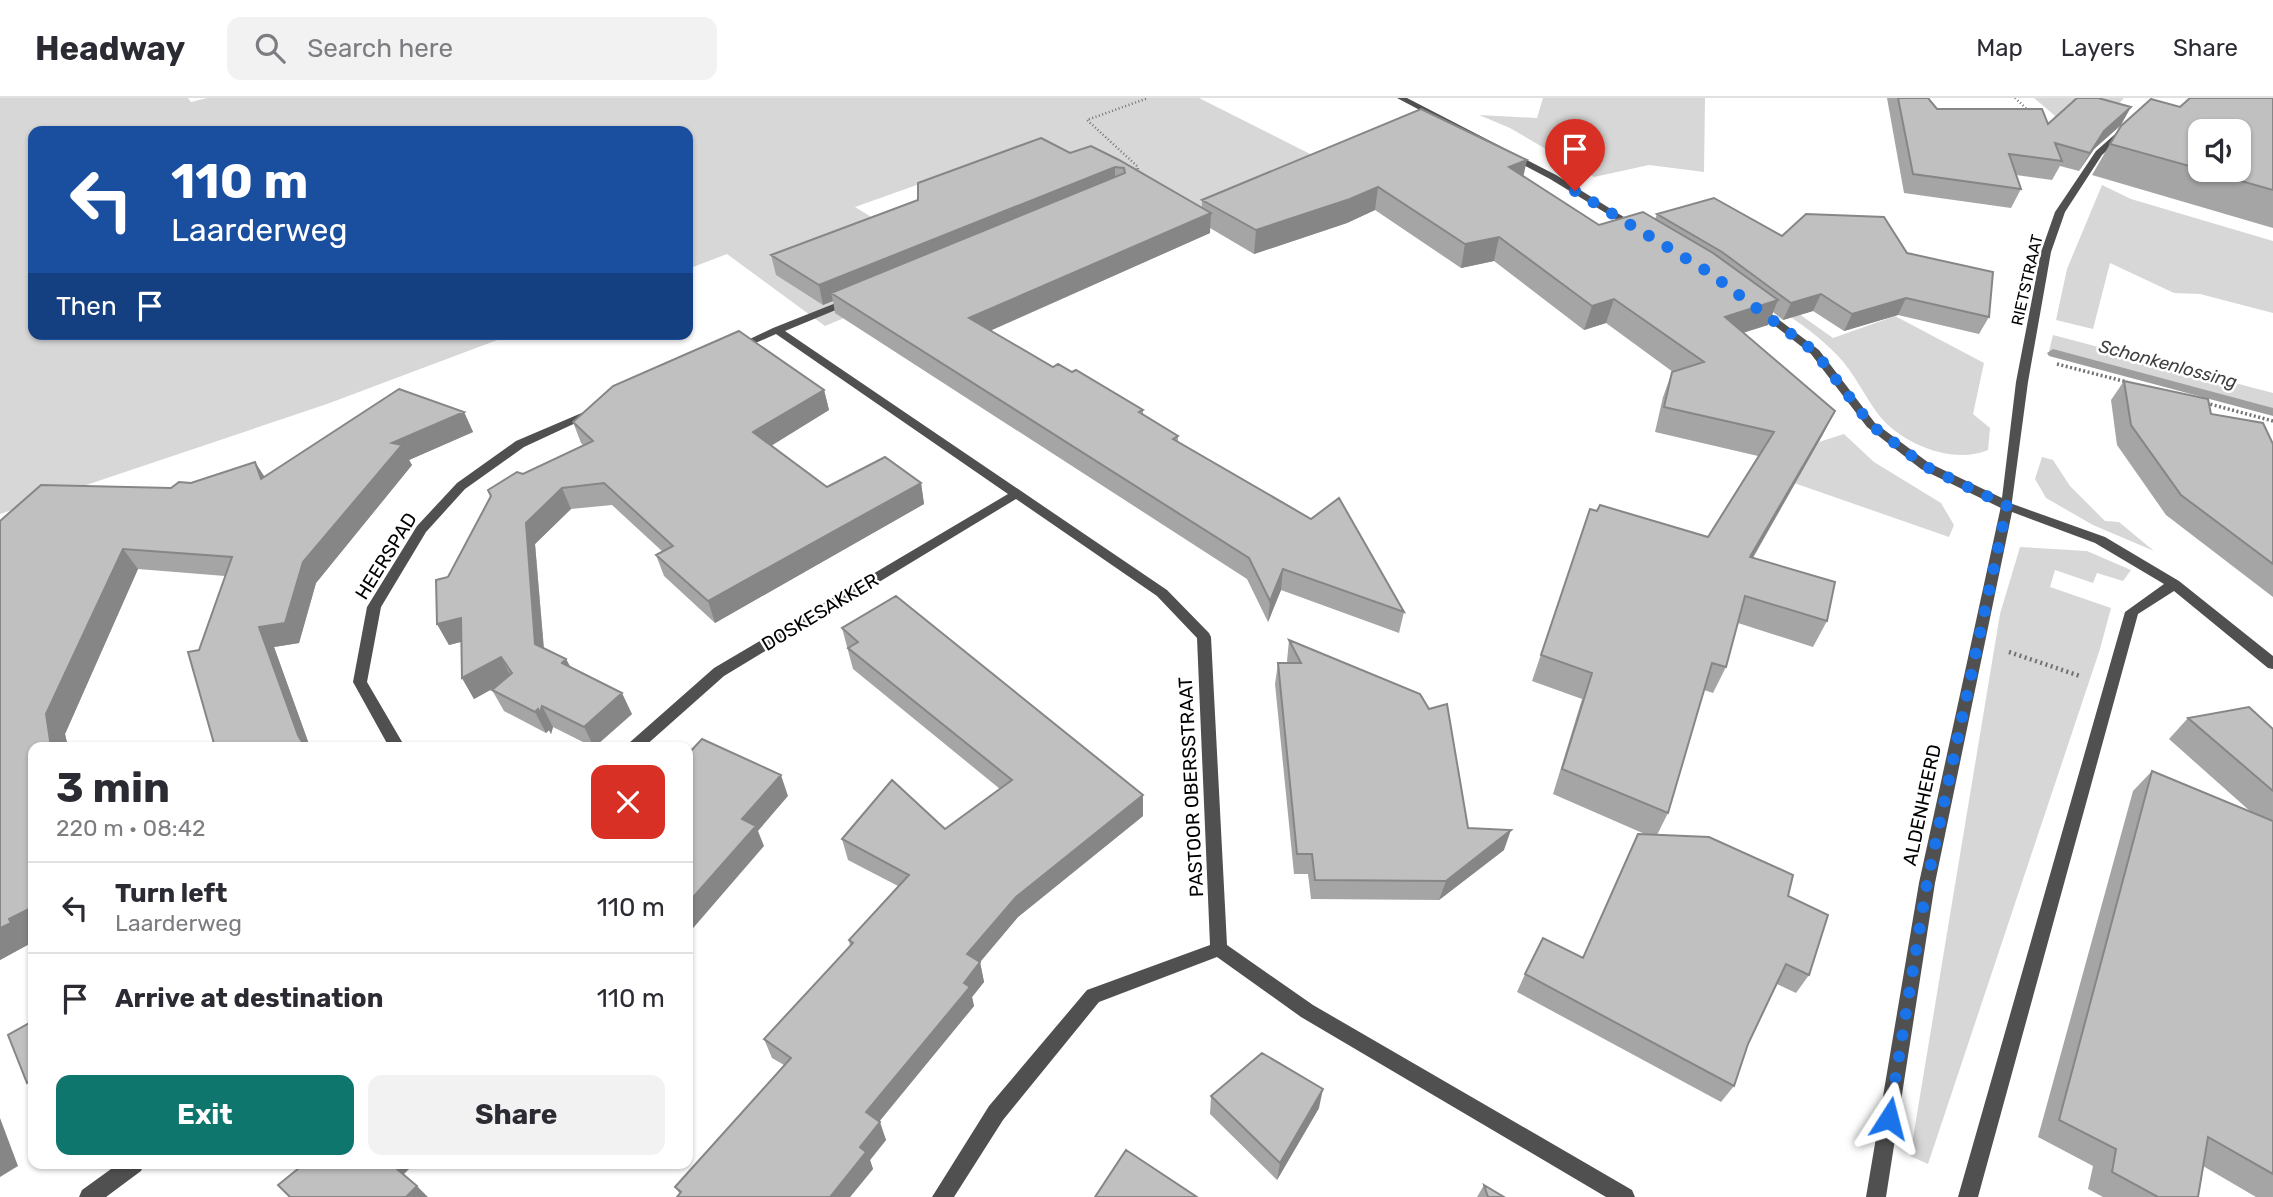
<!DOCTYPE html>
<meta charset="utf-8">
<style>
:root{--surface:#fff;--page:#f2f2f3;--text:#2b2b33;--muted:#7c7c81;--line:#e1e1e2;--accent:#0f766e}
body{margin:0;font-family:Rubik,sans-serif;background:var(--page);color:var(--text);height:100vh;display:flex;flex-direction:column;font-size:26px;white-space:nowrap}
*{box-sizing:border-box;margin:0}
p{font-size:23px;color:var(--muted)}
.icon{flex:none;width:38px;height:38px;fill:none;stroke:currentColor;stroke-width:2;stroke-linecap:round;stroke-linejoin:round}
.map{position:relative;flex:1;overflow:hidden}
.drawer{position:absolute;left:28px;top:644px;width:665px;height:427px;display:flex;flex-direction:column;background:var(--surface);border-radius:14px;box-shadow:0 2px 5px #0004}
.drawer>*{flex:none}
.hud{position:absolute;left:28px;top:28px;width:665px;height:214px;border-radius:14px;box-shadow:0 2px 5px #0004;background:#1a4fa0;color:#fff;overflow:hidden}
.fabs{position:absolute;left:2188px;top:21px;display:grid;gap:14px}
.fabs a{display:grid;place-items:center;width:63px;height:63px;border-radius:14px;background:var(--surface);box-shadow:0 2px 5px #0004;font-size:35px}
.pin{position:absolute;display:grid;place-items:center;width:60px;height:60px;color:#fff;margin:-72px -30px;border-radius:50% 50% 50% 0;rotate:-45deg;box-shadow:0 0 7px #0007}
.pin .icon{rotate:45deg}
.me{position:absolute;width:77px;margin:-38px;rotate:9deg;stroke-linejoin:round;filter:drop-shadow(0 0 5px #0008)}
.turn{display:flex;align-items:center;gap:24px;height:147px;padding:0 28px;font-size:32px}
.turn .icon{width:91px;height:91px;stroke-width:2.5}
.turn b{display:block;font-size:49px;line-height:60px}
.then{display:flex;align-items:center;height:66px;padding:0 28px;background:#0003;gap:14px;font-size:26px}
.round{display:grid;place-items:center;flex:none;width:74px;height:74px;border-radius:14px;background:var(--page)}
.summary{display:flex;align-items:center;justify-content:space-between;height:119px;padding:0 28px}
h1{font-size:42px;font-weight:700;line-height:52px}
.action{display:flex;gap:14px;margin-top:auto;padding:14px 28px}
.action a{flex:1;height:80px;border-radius:14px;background:var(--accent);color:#fff;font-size:28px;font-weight:700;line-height:80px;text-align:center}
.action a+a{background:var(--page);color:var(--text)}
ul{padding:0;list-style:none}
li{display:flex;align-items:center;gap:21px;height:91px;padding:0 28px;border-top:2px solid var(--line)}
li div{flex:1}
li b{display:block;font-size:26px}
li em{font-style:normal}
header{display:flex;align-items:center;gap:42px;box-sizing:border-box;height:98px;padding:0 35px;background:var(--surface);border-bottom:2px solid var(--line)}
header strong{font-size:33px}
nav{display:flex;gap:38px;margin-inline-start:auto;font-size:24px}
.search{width:490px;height:63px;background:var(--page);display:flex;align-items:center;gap:18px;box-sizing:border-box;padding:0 24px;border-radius:14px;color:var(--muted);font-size:26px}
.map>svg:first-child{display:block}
.green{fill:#d7d7d7}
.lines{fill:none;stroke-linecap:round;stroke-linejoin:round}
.stream{fill:#9e9e9e;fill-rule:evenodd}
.path-far2{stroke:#727272;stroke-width:2.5;stroke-dasharray:1 2.5;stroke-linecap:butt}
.path-far1{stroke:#727272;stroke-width:3.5;stroke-dasharray:2 2.5;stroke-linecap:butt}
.path{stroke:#727272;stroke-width:4.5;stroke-dasharray:2 3.5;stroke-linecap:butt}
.minor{fill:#505050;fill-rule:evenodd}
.tertiary{fill:#505050;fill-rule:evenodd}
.wall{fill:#a5a5a5;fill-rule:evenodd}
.shaded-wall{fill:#868686}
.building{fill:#c0c0c0;stroke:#868686;stroke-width:2}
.route{stroke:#1a73e8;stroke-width:12;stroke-dasharray:0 21.6}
.labels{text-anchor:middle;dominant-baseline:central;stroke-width:5;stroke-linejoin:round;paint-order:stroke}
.far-street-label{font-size:16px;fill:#000;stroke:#fff}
.far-water-label{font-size:18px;font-style:italic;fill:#3f3f3f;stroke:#fff}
.street-label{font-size:19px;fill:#000;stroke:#fff}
</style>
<header>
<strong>Headway</strong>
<div class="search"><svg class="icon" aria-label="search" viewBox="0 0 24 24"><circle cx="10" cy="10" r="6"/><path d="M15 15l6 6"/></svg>Search here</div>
<nav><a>Map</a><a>Layers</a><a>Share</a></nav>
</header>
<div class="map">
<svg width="2273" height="1099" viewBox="0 0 2273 1099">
<rect width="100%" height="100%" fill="#fff"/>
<path class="green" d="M 0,0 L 188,0 L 191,4 L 207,0 L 1199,0 L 1328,65 L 1179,121 L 1038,44 L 855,109 L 958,172 L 825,228 L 727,156 L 688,171 L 688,33 L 33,33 L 33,236 L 513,236 L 327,306 L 0,416 Z
M 1543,0 L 1705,0 L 1704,74 L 1649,67 L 1594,79 L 1510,30 L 1479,17 L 1537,20 Z
M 2034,0 L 2124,0 L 2092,37 L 2081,40 Z
M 2102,87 L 2131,101 L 2273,143 L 2273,215 L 2200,196 L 2174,195 L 2110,165 L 2093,231 L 2056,222 L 2067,171 Z
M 1771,196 L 1833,240 L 1895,218 L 1984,265 L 1973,316 L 1990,330 L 1988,352 C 1953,367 1901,346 1878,316 C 1864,297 1854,275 1838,258 C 1816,235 1789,218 1762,199 Z
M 2053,237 L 2273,295 L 2273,314 L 2049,253 Z
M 1844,336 L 1874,364 L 1941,405 L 1954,427 L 1949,439 L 1794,385 L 1819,344 Z
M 2042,359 L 2053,362 L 2070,388 L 2105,423 L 2119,424 L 2154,453 L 2093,427 L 2046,400 L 2035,381 Z
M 2020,449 L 2087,453 L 2131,472 L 2123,483 L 2097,475 L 2093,485 L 2055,472 L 2050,489 L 2111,510 L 2100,551 L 1928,1066 L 1910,1058 L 2000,516 Z"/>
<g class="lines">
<path class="stream" d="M 2053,251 L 2273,310 L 2273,318 L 2049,258 L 2047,255 Z"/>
<path class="path-far2" d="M 2015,0 L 2030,14
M 1137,78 L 1138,69 L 1087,22 L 1148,0"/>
<path class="path-far1" d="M 2057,266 L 2127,284
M 2206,305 L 2273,323"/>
<path class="path" d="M 2009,554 L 2080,578"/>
<path class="minor" d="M 851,199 L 855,200 L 855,204 L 785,233 L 1167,492 L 1209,535 L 1211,539 L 1227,847 L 1313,907 L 1632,1092 L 1635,1099 L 1606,1099 L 1301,919 L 1217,859 L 1099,904 L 1003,1022 L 954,1099 L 932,1099 L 989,1008 L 1087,892 L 1210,847 L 1197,540 L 1157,498 L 1016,401 L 724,578 L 644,649 L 627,649 L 629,645 L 714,570 L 1008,396 L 776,236 L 742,251 L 738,252 L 733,249 L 773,230 Z
M 591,311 L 597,314 L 595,316 L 524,349 L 465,391 L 426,434 L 381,509 L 367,584 L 405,649 L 389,649 L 353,584 L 367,509 L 417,428 L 457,385 L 516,343 Z
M 2007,404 L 2105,439 L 2179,483 L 2273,558 L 2273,571 L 2268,570 L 2174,493 L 2138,516 L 1978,1099 L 1958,1099 L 2125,514 L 2164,486 L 2095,445 L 2012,414 L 1935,785 L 1886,1099 L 1866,1099 L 1919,785 L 2001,408 Z
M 118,1066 L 144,1066 L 141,1073 L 106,1099 L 79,1099 L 82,1092 Z"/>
<path class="tertiary" d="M 1397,0 L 1407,0 L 1556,77 L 1640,129 L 1632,131 L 1550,81 Z
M 2122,30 L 2129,32 L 2102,57 L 2065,114 L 2051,154 L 2028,284 L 2011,411 L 2003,411 L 1921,371 L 1867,329 L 1811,256 L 1752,210 L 1753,208 L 1761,208 L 1819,252 L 1875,325 L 1929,365 L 2002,400 L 2016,284 L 2041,154 L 2055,114 L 2096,53 Z"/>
</g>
<path class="wall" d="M 1887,0 L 1928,0 L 1937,11 L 2048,26 L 2121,27 L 2094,51 L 2079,73 L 2060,68 L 2052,82 L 2016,77 L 2021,91 L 2011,110 L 1904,95 Z
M 2273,0 L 2273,130 L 2092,77 L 2110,46 L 2180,9 ZM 2200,33 L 2238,72 L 2200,72 Z
M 1091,48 L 1202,110 L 1202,102 L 1523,78 L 1599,127 L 1655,121 L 1657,116 L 1782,138 L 1907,155 L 1989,219 L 1979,236 L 1898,217 L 1844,233 L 1813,213 L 1783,222 L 1773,214 L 1768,227 L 1743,235 L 1835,313 L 1822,338 L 1753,460 L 1827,523 L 1813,549 L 1738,525 L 1726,569 L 1713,595 L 1704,592 L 1668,715 L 1657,737 L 1788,798 L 1809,877 L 1796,895 L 1777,886 L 1748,946 L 1734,988 L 1721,1004 L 1517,894 L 1525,876 L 1583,860 L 1638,736 L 1647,737 L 1553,696 L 1582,601 L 1532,583 L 1590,411 L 1708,439 L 1758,358 L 1655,334 L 1663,299 L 1672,274 L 1673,274 L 1606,225 L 1584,232 L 1494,163 L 1461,170 L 1375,112 L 1347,125 L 1254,156 L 1210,130 L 1210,135 L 990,233 L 1053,269 L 1143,312 L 1143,317 L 1178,338 L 1178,344 L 1404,514 L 1399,535 L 1281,492 L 1268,524 L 1247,481 L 835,215 L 833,203 L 823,207 L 776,177 L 771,157 Z
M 2124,283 L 2211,316 L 2273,346 L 2273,499 L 2166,417 L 2117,347 L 2111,302 Z
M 824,292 L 829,312 L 771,348 L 827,389 L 921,385 L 924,406 L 715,525 L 664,478 L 656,457 L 663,454 L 612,407 L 571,411 L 535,446 L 544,550 L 566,561 L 571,570 L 632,616 L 595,649 L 593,649 L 553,629 L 551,636 L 549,632 L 546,635 L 504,613 L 492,592 L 494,590 L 474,601 L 462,580 L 461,544 L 449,547 L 437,526 L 448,479 L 523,376 L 583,347 L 581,345 L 573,324 Z
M 464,314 L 473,334 L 409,362 L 412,367 L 316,485 L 299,545 L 274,549 L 310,649 L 215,649 L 199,552 L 225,478 L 138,471 L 65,636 L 68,649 L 33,649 L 33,839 L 32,840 L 33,844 L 0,862 L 41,387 L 171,390 L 191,385 L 264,379 Z
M 842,530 L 1143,697 L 1143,718 L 1018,819 L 980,864 L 984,884 L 972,899 L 974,908 L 879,1024 L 886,1042 L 870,1062 L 873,1071 L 850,1099 L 677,1099 L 680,1096 L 675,1089 L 784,967 L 772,960 L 764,941 L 850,848 L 849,842 L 898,788 L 848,762 L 842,741 L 945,731 L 1000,691 L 853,571 Z
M 1289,542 L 1468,730 L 1504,752 L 1439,802 L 1311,801 L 1308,776 L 1294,776 L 1275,586 L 1278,565 L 1288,565 L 1287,563 Z
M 2188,620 L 2273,631 L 2273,1099 L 2256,1099 L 2203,1068 L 2198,1099 L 2103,1099 L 2088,1091 L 2093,1068 L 2038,1039 L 2133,693 L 2152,673 L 2251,714 L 2169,641 Z
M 1211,998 L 1319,1010 L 1277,1082 L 1210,1016 Z
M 1484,1087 L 1504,1099 L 1477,1099 Z"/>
<path class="shaded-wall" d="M 2131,9 L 2121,27 L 2094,51 L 2079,73 L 2090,55 L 2104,33 Z
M 1527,62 L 1522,85 L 1509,69 Z
M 1115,69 L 1115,88 L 831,195 L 833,203 L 823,207 L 819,187 Z
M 1378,89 L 1375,112 L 1347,125 L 1254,156 L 1256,132 Z
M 1211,115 L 1210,135 L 971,241 L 969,220 Z
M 1499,139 L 1494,163 L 1461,170 L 1465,146 Z
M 1821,196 L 1813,213 L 1783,222 L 1791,205 Z
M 1906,200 L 1898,217 L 1844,233 L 1852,216 Z
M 1614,201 L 1606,225 L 1584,232 L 1592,208 Z
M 1778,202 L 1768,227 L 1715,243 L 1725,219 Z
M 824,292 L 829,312 L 759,355 L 753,334 Z
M 1835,313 L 1822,338 L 1738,485 L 1750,459 Z
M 464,314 L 473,334 L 409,362 L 412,367 L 316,485 L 299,545 L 274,549 L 310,649 L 305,649 L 298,637 L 259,529 L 303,464 L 392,345 Z
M 255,364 L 268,384 L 261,381 Z
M 921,385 L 924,406 L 715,525 L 708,503 Z
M 562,390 L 571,411 L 535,446 L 545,567 L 535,546 L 526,425 Z
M 123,451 L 138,471 L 65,636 L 68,649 L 51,649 L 46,616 Z
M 1283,471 L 1281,492 L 1268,524 L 1270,503 Z
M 461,520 L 472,541 L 449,547 L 437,526 Z
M 501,559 L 512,580 L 474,601 L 462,580 Z
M 566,561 L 577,582 L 562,565 Z
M 622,595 L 632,616 L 594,649 L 584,629 Z
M 542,608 L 553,629 L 551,636 L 540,615 Z
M 538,611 L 549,632 L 546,635 L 535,614 Z
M 781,677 L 788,698 L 758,733 L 764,748 L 688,836 L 688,805 L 742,721 Z
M 1143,697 L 1143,718 L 1018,819 L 970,876 L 967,856 L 1016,799 Z
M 1511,732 L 1504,752 L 1439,802 L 1446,783 Z
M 33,809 L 33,839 L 32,840 L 33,844 L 0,862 L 0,830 L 9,821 Z
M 980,864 L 984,884 L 972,899 L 974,908 L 872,1032 L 866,1014 Z
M 33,981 L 33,990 L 27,985 Z
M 1323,991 L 1319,1010 L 1277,1082 L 1280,1065 Z
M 0,1020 L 18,1068 L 0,1079 Z
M 880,1024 L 886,1042 L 870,1062 L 873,1071 L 850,1099 L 830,1099 L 860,1049 Z
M 391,1066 L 414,1066 L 403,1077 Z
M 417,1088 L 428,1099 L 406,1099 Z"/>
<path class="building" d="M 1898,0 L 1928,0 L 1937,11 L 2042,11 L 2048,26 L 2077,0 L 2098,0 L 2131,9 L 2104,33 L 2090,55 L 2055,45 L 2062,63 L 2009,56 L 2021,91 L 1913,76 Z
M 2190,0 L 2273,0 L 2273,92 L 2202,72 L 2238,72 L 2238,33 L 2200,33 L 2200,71 L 2110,46 L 2121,28 L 2151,1 L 2180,9 Z
M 1421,11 L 1527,62 L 1509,69 L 1599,127 L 1643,114 L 1713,155 L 1778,202 L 1725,219 L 1835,313 L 1750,459 L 1835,484 L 1827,523 L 1745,498 L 1726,569 L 1712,565 L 1668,715 L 1562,671 L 1592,575 L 1541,557 L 1590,411 L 1597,413 L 1600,407 L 1708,439 L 1774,334 L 1664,309 L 1672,274 L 1704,264 L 1614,201 L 1592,208 L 1499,139 L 1465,146 L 1378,89 L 1350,101 L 1256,132 L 1202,102 Z
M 1041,40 L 1070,55 L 1091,48 L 1119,62 L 1211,115 L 969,220 L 1053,269 L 1058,266 L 1072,274 L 1076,272 L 1143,312 L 1139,314 L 1178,338 L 1173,341 L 1311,421 L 1339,400 L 1404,514 L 1283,471 L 1270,503 L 1249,460 L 831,195 L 1125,75 L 1124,70 L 1115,69 L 819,187 L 771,157 L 918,102 L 918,85 Z
M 1714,100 L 1782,138 L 1806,116 L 1884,119 L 1907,155 L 1993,174 L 1989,219 L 1906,200 L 1852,216 L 1821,196 L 1791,205 L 1722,154 L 1657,116 Z
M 739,233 L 824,292 L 753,334 L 827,389 L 885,359 L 921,385 L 708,503 L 656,457 L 673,448 L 604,385 L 562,390 L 526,425 L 535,546 L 566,561 L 562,565 L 622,595 L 584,629 L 542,608 L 540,615 L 538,611 L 535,614 L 492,592 L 512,575 L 501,559 L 462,580 L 461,520 L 437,526 L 436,482 L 448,479 L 491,398 L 488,392 L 517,374 L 523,376 L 593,343 L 573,324 L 613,288 Z
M 2124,283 L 2208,301 L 2211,316 L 2263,325 L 2273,346 L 2273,466 L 2181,397 L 2131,327 Z
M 399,291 L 464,314 L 392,345 L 402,347 L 303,464 L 285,525 L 259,529 L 298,637 L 305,649 L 215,649 L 188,554 L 199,552 L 232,459 L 123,451 L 46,616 L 51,649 L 33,649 L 33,809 L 9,821 L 11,825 L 0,830 L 0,423 L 41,387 L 171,390 L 179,384 L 191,385 L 255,364 L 261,381 Z
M 896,498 L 1143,697 L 1016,799 L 967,856 L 980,864 L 964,885 L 970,889 L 866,1014 L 880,1024 L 860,1049 L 866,1054 L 830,1099 L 677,1099 L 681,1094 L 675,1089 L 791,960 L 764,941 L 853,845 L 849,842 L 909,777 L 842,741 L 892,682 L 945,731 L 1012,682 L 848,550 L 858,544 L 842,530 Z
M 1289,542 L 1420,596 L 1429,611 L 1447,606 L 1468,730 L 1511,732 L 1446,783 L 1315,782 L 1312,756 L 1297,756 L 1278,565 L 1301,565 Z
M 2249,609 L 2273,631 L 2273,693 L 2188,620 Z
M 702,641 L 781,677 L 742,721 L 756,728 L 688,805 L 688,656 Z
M 2152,673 L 2273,723 L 2273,1076 L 2208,1039 L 2198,1099 L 2158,1099 L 2112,1074 L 2116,1051 L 2059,1022 Z
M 1638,736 L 1709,739 L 1793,777 L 1788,798 L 1828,817 L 1809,877 L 1786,866 L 1748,946 L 1734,988 L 1525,876 L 1543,840 L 1583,860 Z
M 33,923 L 33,981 L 27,985 L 8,937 Z
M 1262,955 L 1323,991 L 1280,1065 L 1211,998 Z
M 1126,1052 L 1197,1099 L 1095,1099 Z
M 304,1066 L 391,1066 L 417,1088 L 406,1099 L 290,1099 L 278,1087 Z
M 1484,1087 L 1504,1099 L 1488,1099 Z"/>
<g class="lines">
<path class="route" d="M 1575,93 L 1710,175 L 1815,254 L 1871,327 L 1925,368 L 2007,408 L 1927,785 L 1889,1020"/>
</g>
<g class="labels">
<g class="far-street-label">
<text transform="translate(2027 182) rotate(-77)">RIETSTRAAT</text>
</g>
<g class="far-water-label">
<text transform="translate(2168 266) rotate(15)">Schonkenlossing</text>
</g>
<g class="street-label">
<text transform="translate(386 458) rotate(-58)">HEERSPAD</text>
<text transform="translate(820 514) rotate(-31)">DOSKESAKKER</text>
<text transform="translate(1191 689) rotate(-93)">PASTOOR OBERSSTRAAT</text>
<text transform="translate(1922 707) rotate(-78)">ALDENHEERD</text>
</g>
</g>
</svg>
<div class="fabs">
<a><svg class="icon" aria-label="sound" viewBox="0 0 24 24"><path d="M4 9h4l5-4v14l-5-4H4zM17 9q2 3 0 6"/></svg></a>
</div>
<div class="pin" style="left:1575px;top:93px;background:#d93025"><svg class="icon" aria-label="arrive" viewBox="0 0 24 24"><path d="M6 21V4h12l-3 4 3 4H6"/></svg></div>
<svg class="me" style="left:1889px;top:1020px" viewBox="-20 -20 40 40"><path d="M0-17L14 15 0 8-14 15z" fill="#1a73e8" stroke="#fff" stroke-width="4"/></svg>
<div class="hud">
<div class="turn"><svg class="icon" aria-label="left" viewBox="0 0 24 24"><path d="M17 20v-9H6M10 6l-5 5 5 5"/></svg><div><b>110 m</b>Laarderweg</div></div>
<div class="then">Then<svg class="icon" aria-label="arrive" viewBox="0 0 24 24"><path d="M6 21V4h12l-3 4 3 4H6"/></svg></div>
</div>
<section class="drawer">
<div class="summary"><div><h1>3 min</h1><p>220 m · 08:42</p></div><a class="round" style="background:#d93025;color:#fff"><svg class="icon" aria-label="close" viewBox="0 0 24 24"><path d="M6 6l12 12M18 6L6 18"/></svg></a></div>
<ul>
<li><svg class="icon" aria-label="left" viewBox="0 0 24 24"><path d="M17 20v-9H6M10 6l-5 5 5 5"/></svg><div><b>Turn left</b><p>Laarderweg</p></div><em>110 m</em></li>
<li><svg class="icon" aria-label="arrive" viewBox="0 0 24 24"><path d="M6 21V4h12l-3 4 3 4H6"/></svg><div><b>Arrive at destination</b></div><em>110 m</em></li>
</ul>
<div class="action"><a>Exit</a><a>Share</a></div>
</section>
</div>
